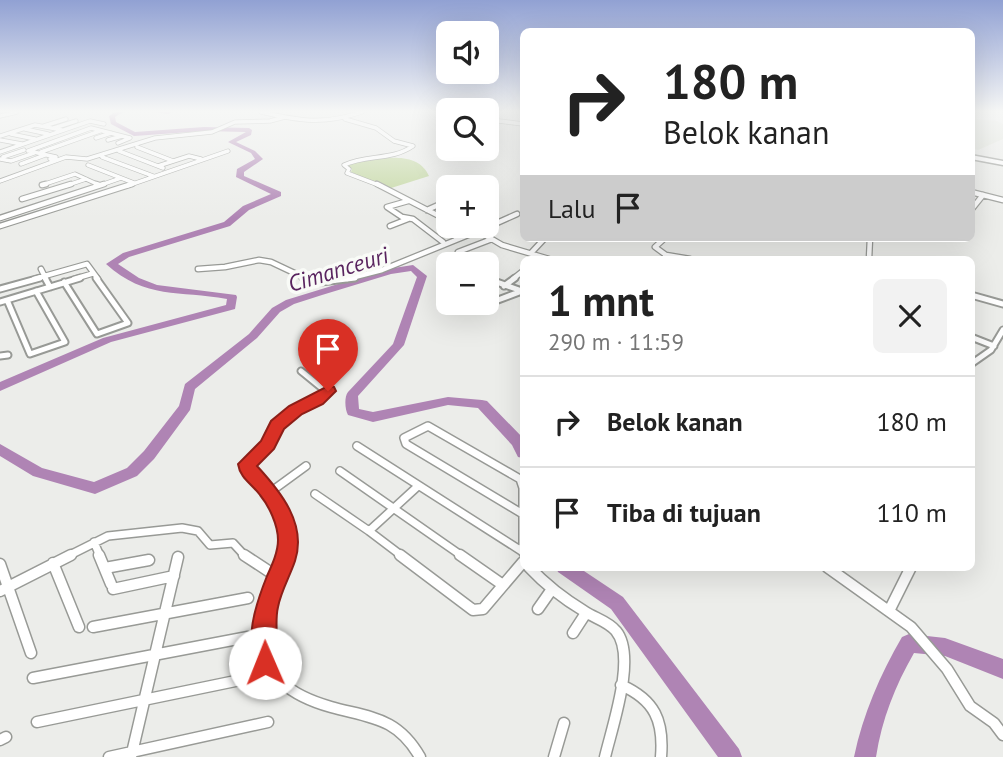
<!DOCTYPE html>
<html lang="id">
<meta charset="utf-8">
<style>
:root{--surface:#fff;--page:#f2f2f2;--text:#222;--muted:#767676;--line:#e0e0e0}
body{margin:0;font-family:"PT Sans",sans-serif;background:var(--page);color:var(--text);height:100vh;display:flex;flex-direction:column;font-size:26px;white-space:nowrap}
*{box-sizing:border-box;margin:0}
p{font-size:23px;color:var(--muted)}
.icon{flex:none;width:38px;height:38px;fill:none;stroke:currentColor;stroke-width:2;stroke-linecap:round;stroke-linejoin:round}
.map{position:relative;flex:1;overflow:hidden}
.details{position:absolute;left:520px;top:256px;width:455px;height:315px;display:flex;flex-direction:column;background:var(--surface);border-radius:10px;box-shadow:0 7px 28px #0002}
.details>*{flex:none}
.guide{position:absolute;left:520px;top:28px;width:455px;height:214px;border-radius:10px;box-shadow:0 7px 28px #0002;background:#fff;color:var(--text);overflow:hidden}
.tools{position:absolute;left:436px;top:21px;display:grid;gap:14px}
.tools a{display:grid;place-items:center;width:63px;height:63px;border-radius:10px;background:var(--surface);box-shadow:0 7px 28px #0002;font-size:35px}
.pin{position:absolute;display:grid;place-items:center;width:60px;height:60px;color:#fff;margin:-72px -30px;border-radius:50% 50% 50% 0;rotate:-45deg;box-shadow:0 0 7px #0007}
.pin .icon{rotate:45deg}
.me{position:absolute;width:77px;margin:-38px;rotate:359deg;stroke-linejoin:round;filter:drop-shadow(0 0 5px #0008)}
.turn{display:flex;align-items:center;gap:24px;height:147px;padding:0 28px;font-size:32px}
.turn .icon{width:91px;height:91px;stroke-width:2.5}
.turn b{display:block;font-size:49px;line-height:60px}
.then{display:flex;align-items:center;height:66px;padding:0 28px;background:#0003;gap:14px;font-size:26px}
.round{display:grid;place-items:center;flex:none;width:74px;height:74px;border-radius:10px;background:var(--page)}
.headline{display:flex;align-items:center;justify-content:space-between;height:119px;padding:0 28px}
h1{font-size:42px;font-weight:600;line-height:52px}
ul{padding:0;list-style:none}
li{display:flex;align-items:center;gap:21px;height:91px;padding:0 28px;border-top:2px solid var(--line)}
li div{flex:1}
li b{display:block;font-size:26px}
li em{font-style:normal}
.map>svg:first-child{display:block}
.built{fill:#dfe3d9}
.green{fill:#c3d7a0}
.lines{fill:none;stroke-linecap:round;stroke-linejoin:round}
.river{fill:#af84b4;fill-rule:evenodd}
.minor-far4-casing{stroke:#989a96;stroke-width:5}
.minor-far3-casing{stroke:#989a96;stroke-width:7}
.minor-far2-casing{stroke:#989a96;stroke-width:9}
.minor-far1-casing{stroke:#989a96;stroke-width:10}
.minor-casing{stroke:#989a96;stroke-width:13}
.primary-casing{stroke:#989a96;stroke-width:3}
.minor-far4{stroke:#fff;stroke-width:3.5}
.minor-far3{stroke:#fff;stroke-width:4.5}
.minor-far2{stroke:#fff;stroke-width:5}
.minor-far1{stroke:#fff;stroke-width:7}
.minor{stroke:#fff;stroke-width:10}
.primary{fill:#fff;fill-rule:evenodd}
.route{fill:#d93025;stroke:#8d1f18;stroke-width:2}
.labels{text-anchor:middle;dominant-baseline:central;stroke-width:7;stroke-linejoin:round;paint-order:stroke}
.water-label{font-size:23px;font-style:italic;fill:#59245f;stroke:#f9fbf7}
</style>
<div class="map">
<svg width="1003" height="757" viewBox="0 0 1003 757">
<rect width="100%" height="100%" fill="#ecedea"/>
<path class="built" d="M 971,112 L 980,112 L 976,119 L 997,121 L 1003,124 L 1003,139 L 978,150 L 971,148 Z"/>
<path class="green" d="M 364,159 C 387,159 418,151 429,176 L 388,189 L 351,172 L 352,169 L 347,166 Z"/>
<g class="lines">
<path class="river" d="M 115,112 L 123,112 L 115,117 L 116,122 L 135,132 L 204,127 L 249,128 L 252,130 L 251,135 L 236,142 L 255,151 L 263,159 L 244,172 L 244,176 L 281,192 L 281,196 L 249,210 L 230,226 L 129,257 L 118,264 L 139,278 L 157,285 L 236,295 L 237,297 L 235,309 L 111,342 L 0,391 L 0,382 L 103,338 L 226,305 L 227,299 C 179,290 146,300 106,264 L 123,253 L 224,222 L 243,206 L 271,194 L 236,177 L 237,169 L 255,159 L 251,153 L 228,142 L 246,132 L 204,131 L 134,136 L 111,124 L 109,116 Z
M 154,112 L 171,112 L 168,114 Z
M 413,265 L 427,276 L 404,345 L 358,396 L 359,409 L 373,412 L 448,397 L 482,400 L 487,401 L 523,438 L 523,458 L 518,457 L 512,445 L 478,408 L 448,405 L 373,422 L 348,415 C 345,410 344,397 348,392 L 393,344 L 417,277 L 411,271 L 391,274 L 322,295 L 294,304 L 280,312 L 257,338 L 195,389 L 190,410 L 154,459 L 137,476 L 95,494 L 33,476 L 0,456 L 0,444 L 42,468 L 94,482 L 127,468 L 144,451 L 179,406 L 185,384 L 249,334 L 272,308 L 286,300 L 387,269 Z
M 556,567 L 578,567 L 623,597 L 739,749 L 742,757 L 718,757 L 611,609 L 558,572 Z
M 909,634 L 945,638 L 1003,659 L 1003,679 L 945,656 L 914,653 C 895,686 882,719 876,757 L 854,757 C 863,714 880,675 902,637 Z"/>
<g class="minor-far4-casing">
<path id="minor-far4" d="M 261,112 C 300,121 323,125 362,112
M 0,116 L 17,112
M 486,116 L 491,120 L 523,124
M 345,119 L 376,128 L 394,141 L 413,146 C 391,161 367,154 344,165 L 349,169 L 347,173 L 381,186
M 44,126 L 66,119
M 54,128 L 76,121
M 25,129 L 48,134
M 11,134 L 35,139
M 0,136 L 35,125 L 62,130
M 96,138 L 111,133
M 0,140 L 22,144
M 108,140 L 122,136
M 137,147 L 173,161
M 28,151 L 91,128 L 130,138 L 118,143
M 29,151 L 56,157 L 50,159
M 119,151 L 163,168
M 0,152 L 90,121 L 104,124
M 41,152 L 100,131
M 3,157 L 24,150
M 102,157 L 153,176
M 0,159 L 11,161 L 34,153
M 21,164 L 45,155
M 88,165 L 134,183
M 158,166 L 189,156 L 201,159
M 0,181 L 66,157 L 87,159 L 155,138 L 212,132 L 235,122 L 270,121 L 285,117
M 42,185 L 75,174 L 99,185
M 65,186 L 86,179
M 98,186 L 121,178
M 127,186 L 228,151"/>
</g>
<g class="minor-far3-casing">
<path id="minor-far3" d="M 96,184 L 99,185
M 377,184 L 439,216 L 456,237
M 42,185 L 46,184
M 971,192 L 1003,200
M 22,199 L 71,184
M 408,201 L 387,207 L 402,217 L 413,219 L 443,242
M 427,210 L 445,202
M 971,210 L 983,195
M 0,218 L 104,184
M 0,226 L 132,184
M 390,226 L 408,219
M 479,231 L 517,214
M 665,238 L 655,247 L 666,255
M 458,252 L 492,239
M 531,253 L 545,238
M 664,259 L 666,255 L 690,259
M 869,259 L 870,238
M 41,269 L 46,279
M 198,269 L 225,267 L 259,260 L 271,262 L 307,279
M 34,279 L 87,264 L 98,279
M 74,279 L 91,274
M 347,279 L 382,270 L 478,231 L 502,245 L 549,259
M 513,279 L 523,271"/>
</g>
<g class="minor-far2-casing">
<path id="minor-far2" d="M 45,278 L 50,287
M 303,278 L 321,282 L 355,278
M 491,280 L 522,291
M 64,282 L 97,334 L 128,323 L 96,278
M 504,286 L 515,278
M 0,289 L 40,278
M 971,295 L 1003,304
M 7,300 L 30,354 L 65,342 L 36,291
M 498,300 L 522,291
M 0,302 L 80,278
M 971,337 L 994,346
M 0,356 L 8,355
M 971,364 L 991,350 L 1003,330
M 301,371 L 328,393 L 314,400"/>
</g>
<g class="minor-far1-casing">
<path id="minor-far1" d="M 357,446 L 523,552
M 340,471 L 462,556
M 269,493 L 306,466
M 315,494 L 369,531
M 521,513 L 406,444 L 404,438 L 428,426 L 520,479 L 523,488 L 523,553
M 94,542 L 100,556
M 68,556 L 108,536 L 182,528 L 198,531 L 210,545 L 233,543 L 245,556
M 285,556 C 294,532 280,504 265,485 C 259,477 251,473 247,464 L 268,445 L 277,426 L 293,415 L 295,410 L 317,398
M 402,556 L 369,531 L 418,486"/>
</g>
<g class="minor-casing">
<path id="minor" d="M 99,555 L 111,584
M 244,555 L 276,576
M 286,555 C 258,624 239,681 331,707 C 371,718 397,717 420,757
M 400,555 L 473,610 L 483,609 L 523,562
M 460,555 L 503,585
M 53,563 L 79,627
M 0,564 L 31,653
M 529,567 C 545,584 564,599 584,611 C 594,618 608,621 616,631 C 637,656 612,727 605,757
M 827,567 L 911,627 L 947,669 L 970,706 L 994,723 L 1003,735
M 105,568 L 149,560
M 113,589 L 174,576
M 0,591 L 71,555
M 538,609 L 552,589
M 889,611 L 911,567
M 93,627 L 248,598
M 573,633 L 586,613
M 33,678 L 248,637
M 621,685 C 655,700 664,721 661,757
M 37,722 L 250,678
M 0,740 L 6,737
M 109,757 L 268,722
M 131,757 L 178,557
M 554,757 L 564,723"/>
</g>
<g class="primary-casing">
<path id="primary" d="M 971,155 L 1003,161 L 1003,165 L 971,159 Z"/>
</g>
<use href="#minor-far4" class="minor-far4"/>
<use href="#minor-far3" class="minor-far3"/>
<use href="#minor-far2" class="minor-far2"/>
<use href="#minor-far1" class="minor-far1"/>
<use href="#minor" class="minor"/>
<use href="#primary" class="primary"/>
</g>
<linearGradient id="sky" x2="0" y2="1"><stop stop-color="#91a1d3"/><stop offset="0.51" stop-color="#f6f7f6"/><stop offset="1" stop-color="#f6f7f6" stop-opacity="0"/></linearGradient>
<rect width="1003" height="218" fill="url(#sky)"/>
<path class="route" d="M 328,386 L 334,387 L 336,391 L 323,404 L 302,414 L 284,429 L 274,449 L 257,466 C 281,492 307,524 295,561 C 290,576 281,591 278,607 C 273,628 282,653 274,671 L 265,675 L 257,671 C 244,640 255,606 267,576 C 272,565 278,552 278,540 C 278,525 269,506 260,495 C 252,484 240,478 238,464 L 261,441 L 271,421 L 289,406 Z"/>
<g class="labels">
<g class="water-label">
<text transform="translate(338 269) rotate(-17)">Cimanceuri</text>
</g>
</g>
</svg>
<div class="tools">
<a><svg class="icon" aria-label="sound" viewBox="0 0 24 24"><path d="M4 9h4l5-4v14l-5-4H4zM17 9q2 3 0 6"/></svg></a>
<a><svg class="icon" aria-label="search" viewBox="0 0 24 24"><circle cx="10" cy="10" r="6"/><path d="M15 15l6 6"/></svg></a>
<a>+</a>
<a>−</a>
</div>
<div class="pin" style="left:328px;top:391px;background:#d93025"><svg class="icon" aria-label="arrive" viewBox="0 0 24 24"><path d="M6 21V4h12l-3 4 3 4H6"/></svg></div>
<svg class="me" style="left:265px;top:663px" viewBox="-20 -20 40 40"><circle r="19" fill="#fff"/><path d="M0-13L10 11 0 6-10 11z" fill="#d93025"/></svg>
<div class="guide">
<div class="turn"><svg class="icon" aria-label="right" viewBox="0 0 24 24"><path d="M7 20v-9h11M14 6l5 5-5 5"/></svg><div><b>180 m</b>Belok kanan</div></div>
<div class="then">Lalu<svg class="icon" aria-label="arrive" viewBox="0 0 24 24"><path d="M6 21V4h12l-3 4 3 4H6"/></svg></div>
</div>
<section class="details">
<div class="headline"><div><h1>1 mnt</h1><p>290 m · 11:59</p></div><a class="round"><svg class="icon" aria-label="close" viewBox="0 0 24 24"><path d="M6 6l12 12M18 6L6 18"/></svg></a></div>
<ul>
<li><svg class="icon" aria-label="right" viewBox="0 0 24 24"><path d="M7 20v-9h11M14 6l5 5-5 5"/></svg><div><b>Belok kanan</b></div><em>180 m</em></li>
<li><svg class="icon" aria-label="arrive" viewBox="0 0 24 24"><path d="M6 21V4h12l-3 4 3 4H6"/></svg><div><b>Tiba di tujuan</b></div><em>110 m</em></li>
</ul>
</section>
</div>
